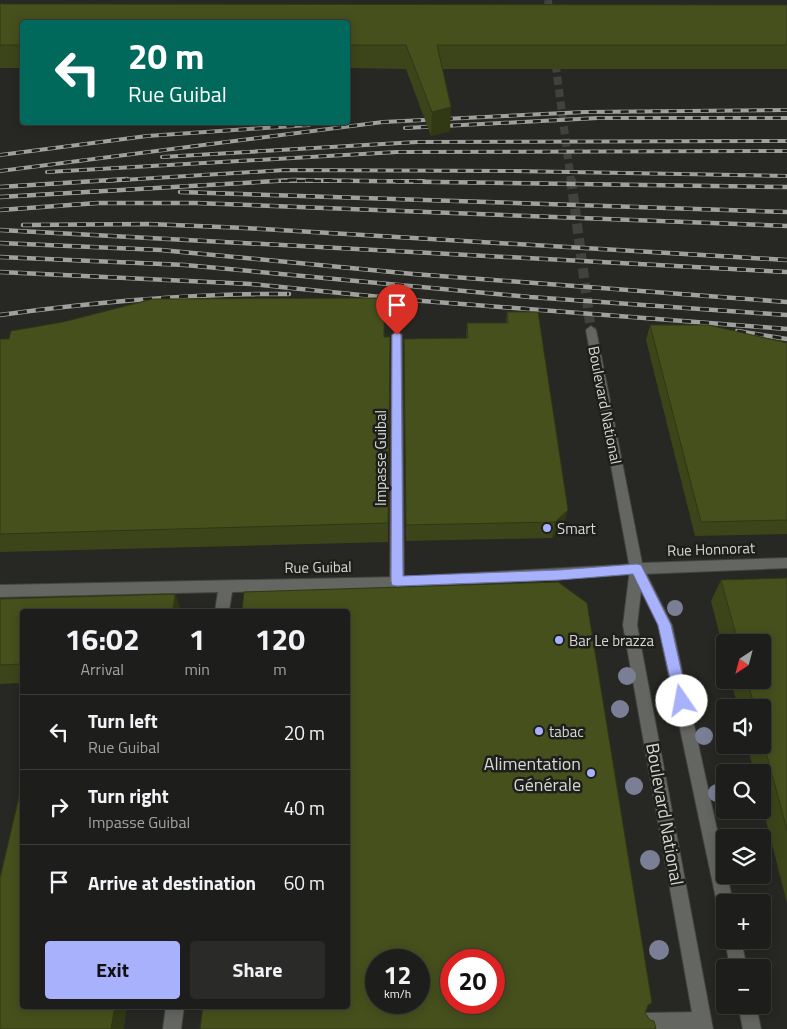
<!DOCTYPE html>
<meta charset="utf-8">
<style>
:root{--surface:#1d1e1b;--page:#2a2b28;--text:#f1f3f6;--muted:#a0a2a3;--line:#3b3c3a;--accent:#a7b1fc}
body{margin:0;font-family:"Titillium Web",sans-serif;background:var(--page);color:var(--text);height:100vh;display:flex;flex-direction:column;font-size:19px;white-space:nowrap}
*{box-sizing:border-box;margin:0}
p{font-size:16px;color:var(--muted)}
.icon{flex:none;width:28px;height:28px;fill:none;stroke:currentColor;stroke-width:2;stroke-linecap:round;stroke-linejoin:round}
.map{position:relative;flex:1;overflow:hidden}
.sheet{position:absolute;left:20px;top:609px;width:330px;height:400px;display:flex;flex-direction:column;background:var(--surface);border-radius:5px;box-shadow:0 2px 12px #0003,0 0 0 1px var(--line)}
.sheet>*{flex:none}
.guide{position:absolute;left:20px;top:20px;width:330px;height:105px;border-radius:5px;box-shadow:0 2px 12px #0003,0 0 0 1px var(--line);background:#00695c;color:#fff;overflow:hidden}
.needle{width:32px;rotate:216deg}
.fabs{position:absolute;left:716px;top:634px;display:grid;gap:10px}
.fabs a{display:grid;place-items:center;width:55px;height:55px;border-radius:5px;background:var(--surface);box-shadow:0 2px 12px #0003,0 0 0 1px var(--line);font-size:25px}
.speed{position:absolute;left:365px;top:949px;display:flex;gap:10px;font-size:25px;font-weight:700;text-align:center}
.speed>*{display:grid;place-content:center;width:65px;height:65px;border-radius:50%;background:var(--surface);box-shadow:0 2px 12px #0003,0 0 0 1px var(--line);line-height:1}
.speed small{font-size:12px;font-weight:400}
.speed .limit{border:8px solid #d22;background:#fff;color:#111}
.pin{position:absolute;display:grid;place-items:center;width:42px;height:42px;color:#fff;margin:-51px -21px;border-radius:50% 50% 50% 0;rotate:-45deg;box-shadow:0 0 5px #0007}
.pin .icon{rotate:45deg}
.me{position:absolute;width:55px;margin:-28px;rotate:348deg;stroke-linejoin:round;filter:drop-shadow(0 0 4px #0008)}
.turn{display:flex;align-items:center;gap:18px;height:105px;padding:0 25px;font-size:22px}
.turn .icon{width:65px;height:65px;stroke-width:2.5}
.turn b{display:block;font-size:35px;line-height:42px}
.eta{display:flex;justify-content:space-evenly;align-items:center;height:85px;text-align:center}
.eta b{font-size:30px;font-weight:700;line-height:35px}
.action{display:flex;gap:10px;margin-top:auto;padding:10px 25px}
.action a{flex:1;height:58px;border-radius:5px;background:var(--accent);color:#111;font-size:20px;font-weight:700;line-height:58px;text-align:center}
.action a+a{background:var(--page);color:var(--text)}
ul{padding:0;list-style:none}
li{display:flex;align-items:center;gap:15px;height:75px;padding:0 25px;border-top:1px solid var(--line)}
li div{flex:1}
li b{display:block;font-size:19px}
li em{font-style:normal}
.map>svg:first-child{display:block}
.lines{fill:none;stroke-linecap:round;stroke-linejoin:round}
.secondary-tunnel-far1{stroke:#41423e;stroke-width:8;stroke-dasharray:8 4.5;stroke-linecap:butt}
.secondary-tunnel{stroke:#41423e;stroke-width:10;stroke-dasharray:10 5;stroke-linecap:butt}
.lane-casing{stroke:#434441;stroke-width:2}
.street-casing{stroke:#434441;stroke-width:2}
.secondary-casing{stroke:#434441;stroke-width:2}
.lane{fill:#646661;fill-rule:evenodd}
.street{fill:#646661;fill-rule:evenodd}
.secondary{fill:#646661;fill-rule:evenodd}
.rail-far1-casing{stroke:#a0a19d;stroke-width:4}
.rail-casing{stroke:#a0a19d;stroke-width:4.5}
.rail-far1{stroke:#1e1f1b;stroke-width:2.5;stroke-dasharray:8;stroke-linecap:butt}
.rail{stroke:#1e1f1b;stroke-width:3;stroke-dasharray:9;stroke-linecap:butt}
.tree{fill:#7b7f96}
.wall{fill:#3b4519}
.shaded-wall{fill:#303814}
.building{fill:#45501d;stroke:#303814;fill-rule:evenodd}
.route{fill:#a7b1fc;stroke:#6d73a4}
.poi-dot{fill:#a7b1fc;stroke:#1e1f1b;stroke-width:2}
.labels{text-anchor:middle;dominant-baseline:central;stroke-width:5;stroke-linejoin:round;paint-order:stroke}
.street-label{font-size:15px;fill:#d6d7d4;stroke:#1e1f1b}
.poi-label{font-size:15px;fill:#d6d7d4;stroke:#1e1f1b;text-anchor:start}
.near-poi-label{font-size:18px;fill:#d6d7d4;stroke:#1e1f1b;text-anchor:end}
.near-street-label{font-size:18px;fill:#d6d7d4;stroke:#1e1f1b}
</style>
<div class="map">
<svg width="787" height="1029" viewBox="0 0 787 1029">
<rect width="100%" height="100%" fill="#272824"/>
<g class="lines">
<path class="secondary-tunnel-far1" d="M 548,0 L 550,20
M 554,52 L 571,181"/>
<path class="secondary-tunnel" d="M 571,179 L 591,330"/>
<g class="lane-casing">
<path id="lane" d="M 397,331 L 402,335 L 404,581 L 402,585 L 397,586 L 392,585 L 390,581 L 392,335 Z
M 637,564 L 642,565 L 672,625 L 725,866 L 725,875 L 727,875 L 733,902 L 725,902 L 725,911 L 719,909 L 717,903 L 658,625 L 630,569 L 632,565 Z
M 725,939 L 741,940 L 747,968 L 730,968 Z
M 738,1005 L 756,1005 L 761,1029 L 743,1029 Z
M 702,1012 L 708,1015 L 711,1021 L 708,1027 L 704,1029 L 642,1029 L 637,1022 L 640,1016 L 646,1013 Z"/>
</g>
<g class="street-casing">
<path id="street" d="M 637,564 L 642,565 L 644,569 L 642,573 L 637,574 C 502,584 367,589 232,592 L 229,611 L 215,611 L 218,592 L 0,597 L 0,585 L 398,577 Z
M 166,1006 L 184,1006 L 181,1029 L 163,1029 Z"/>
</g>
<g class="secondary-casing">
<path id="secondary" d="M 591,326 L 596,330 L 642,563 L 787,558 L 787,568 L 643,574 L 637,625 L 713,1029 L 695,1029 L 623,625 L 630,569 L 586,330 Z"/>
</g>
<use href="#lane" class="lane"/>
<use href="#street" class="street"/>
<use href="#secondary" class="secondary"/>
<g class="rail-far1-casing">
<path id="rail-far1" d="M 405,128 L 598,118 L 787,118
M 0,155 L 147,136 L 309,125
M 162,157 L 417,142 L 787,141
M 0,171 L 383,122 L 585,112 L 787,110
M 47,172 L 397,152 L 787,151
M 106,181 L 285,170 L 513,171 L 787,176
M 281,181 L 424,181"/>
</g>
<g class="rail-casing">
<path id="rail" d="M 0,187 L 127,179
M 180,192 L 787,212
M 0,197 L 293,180 L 787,187
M 0,210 L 98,203 L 196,203 L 787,226
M 23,225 L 149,224 L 245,228 L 787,260
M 0,230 L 787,272
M 0,243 L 161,250 L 413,274 L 787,302
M 0,257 L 185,265 L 530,297 L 787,315
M 0,272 L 251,284 L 410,300 L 787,329
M 0,315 C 96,302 192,293 289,294
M 737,331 L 787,339"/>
</g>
<use href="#rail-far1" class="rail-far1"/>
<use href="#rail" class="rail"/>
</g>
<g class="tree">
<circle cx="675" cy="608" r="8"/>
<circle cx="627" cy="676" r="9"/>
<circle cx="692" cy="687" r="9"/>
<circle cx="620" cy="709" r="9"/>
<circle cx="704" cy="736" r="9"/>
<circle cx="634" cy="786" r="9"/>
<circle cx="717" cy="793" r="9"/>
<circle cx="650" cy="860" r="10"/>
<circle cx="659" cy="950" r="10"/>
</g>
<path class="wall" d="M 0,4 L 787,5 L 787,69 L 443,69 L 450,131 L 431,136 L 406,69 L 348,68 L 348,22 L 22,22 L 22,68 L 0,68 Z
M 507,312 L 564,526 L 552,538 L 406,541 L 404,356 L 466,339 L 467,323 L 506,323 Z
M 650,325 L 787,343 L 787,534 L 695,536 L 646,340 Z
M 390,337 L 388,542 L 0,552 L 0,339 Z
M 787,578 L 787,903 L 762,805 L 762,772 L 754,772 L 747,745 L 762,745 L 762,708 L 738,708 L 731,680 L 762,680 L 762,642 L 725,642 L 725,656 L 711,601 L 721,580 Z
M 175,594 L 181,611 L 22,611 L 22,683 L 0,684 L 0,599 Z"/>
<path class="shaded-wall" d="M 451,107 L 450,131 L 431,136 L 432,112 Z
M 568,510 L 564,526 L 552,538 L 555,522 Z
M 175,594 L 181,611 L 173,611 Z
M 115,1006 L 127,1006 L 124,1029 L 111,1029 Z"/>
<path class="building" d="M 0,4 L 787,5 L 787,45 L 437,45 L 451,107 L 432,112 L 406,45 L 348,45 L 348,22 L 22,22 L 22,45 L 0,45 Z
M 384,298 L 384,337 L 390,337 L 388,523 L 0,534 L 0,339 L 9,339 L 11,331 L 63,322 L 153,299 Z
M 507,312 L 538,312 L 568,510 L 555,522 L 406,525 L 404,339 L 468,338 L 467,323 L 508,323 Z
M 650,325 L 709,325 L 787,343 L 787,520 L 701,522 Z
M 787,578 L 787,830 L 762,737 L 762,708 L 755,708 L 747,680 L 762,680 L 762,642 L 738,642 L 721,580 Z
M 558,582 L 587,603 L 652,1003 L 648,1005 L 645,1013 L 650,1020 L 654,1021 L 656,1029 L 200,1029 L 203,1006 L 348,1006 L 348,611 L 242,611 L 244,592 ZM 376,960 L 419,960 L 419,1002 L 376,1002 ZM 451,960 L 494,960 L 494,1002 L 451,1002 Z
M 175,594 L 173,611 L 22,611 L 22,664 L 0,665 L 0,599 Z
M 22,784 L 22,1006 L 115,1006 L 111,1029 L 0,1029 L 0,878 Z"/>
<path class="route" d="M 397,332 L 401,335 L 403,576 L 559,570 L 637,564 L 641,565 L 671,625 L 688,701 L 686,705 L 682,707 L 677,705 L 675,701 L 658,625 L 633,574 L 559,580 L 397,586 L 392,585 L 391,581 L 392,335 Z"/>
<g class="poi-dot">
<circle cx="547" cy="528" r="5"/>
<circle cx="559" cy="640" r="5"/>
<circle cx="539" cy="731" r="5"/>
<circle cx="591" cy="773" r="5"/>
</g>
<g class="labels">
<g class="street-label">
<text transform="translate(605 405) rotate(79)">Boulevard National</text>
<text transform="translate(380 458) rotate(-90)">Impasse Guibal</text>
<text transform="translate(711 549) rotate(-2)">Rue Honnorat</text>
<text transform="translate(318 567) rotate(-1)">Rue Guibal</text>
</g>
<g class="poi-label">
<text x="557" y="528">Smart</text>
<text x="569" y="640">Bar Le brazza</text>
<text x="549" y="731">tabac</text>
</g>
<g class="near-poi-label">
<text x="581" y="763">Alimentation<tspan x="581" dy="21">Générale</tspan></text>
</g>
<g class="near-street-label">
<text transform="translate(665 814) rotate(80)">Boulevard National</text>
</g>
</g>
</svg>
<div class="fabs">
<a><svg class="needle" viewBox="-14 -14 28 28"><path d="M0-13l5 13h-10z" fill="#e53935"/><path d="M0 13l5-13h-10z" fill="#a0a2a3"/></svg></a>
<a><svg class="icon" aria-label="sound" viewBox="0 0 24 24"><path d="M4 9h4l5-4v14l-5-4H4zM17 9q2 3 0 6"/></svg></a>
<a><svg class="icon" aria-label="search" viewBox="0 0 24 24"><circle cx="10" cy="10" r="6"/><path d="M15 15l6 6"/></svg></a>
<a><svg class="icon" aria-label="layers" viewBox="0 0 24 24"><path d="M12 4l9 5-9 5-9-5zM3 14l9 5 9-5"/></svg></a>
<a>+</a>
<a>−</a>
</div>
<div class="speed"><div>12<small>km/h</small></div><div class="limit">20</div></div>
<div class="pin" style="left:397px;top:335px;background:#d93025"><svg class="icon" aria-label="arrive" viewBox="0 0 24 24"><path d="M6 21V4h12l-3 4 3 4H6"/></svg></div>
<svg class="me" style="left:682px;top:701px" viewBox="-20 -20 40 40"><circle r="19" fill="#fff"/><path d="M0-13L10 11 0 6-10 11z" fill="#a7b1fc"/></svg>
<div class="guide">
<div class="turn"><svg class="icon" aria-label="left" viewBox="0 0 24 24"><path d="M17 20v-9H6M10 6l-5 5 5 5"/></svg><div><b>20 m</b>Rue Guibal</div></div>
</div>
<section class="sheet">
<div class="eta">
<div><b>16:02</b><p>Arrival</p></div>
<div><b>1</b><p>min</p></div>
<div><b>120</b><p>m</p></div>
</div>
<ul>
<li><svg class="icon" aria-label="left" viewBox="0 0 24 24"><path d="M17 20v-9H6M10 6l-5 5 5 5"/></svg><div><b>Turn left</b><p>Rue Guibal</p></div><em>20 m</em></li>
<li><svg class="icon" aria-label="right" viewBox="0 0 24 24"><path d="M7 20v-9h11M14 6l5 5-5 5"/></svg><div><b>Turn right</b><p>Impasse Guibal</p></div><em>40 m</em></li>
<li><svg class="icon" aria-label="arrive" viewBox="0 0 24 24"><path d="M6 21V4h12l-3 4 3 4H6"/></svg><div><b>Arrive at destination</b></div><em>60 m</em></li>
</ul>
<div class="action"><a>Exit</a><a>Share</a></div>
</section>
</div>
